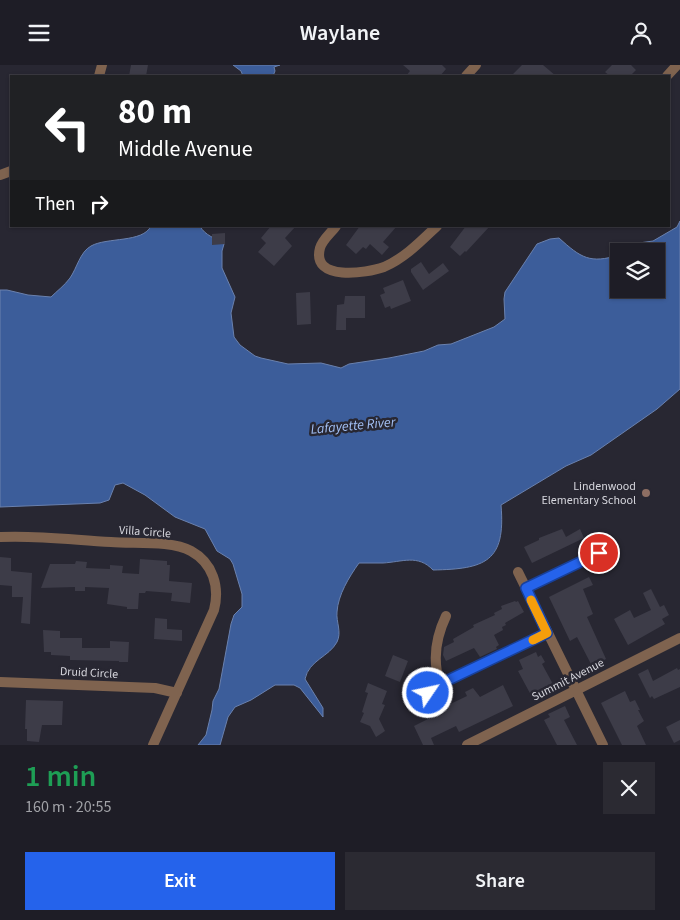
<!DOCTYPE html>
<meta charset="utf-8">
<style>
:root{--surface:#1e1d26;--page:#2b2a32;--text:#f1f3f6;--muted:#a1a2a7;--line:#3c3b43;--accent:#2563eb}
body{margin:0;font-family:"Source Sans 3",sans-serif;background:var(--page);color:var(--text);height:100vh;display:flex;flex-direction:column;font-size:19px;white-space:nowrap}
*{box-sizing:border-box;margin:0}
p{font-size:16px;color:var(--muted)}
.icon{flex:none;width:28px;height:28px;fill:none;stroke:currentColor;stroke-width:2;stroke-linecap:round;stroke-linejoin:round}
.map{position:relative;height:680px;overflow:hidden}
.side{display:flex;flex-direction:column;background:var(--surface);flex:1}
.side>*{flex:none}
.hud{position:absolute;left:10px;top:10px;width:660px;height:152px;border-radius:0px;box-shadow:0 1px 4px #0004,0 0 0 1px var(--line);background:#202124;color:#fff;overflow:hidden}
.controls{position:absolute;left:610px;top:178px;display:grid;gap:10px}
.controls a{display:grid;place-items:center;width:55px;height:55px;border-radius:0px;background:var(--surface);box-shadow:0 1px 4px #0004,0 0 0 1px var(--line);font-size:25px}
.pin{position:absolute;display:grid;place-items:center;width:42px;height:42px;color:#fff;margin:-21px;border:2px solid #fff;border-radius:50%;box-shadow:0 1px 5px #0007}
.me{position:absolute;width:55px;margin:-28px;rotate:56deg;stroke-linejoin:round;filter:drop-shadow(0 0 4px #0008)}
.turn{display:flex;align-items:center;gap:18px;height:105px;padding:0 25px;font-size:22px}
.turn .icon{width:65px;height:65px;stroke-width:2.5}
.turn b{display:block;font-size:35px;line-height:42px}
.then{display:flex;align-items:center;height:48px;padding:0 25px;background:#0003;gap:10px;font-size:19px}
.round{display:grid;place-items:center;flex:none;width:52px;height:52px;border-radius:0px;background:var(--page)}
.summary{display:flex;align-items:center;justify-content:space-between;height:85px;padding:0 25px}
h1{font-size:30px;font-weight:600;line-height:38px;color:#1e9e55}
.action{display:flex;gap:10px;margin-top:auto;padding:10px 25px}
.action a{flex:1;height:58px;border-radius:0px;background:var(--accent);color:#fff;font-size:20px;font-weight:600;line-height:58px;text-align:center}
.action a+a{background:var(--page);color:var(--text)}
header{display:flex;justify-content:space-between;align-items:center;height:65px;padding:0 25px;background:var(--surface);font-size:22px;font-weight:600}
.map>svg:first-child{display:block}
.water{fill:#3c5d9a;stroke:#6a81ae}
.building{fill:#3d3c48}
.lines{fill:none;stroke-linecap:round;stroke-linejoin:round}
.minor{stroke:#7f634f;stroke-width:10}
.route-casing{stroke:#184099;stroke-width:12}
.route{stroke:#2563eb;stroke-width:9}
.slow{stroke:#f59e0b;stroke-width:9}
.education-dot{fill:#8d6e63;stroke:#282732;stroke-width:2}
.labels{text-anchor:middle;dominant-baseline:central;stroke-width:5;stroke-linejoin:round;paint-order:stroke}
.poi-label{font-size:12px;fill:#d6d6dd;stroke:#282732;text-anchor:end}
.street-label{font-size:12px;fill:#d6d6dd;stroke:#282732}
.water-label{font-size:14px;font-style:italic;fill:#a3c0f5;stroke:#282732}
</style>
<header><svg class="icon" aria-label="menu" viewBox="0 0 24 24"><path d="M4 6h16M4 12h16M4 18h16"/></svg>Waylane<svg class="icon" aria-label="person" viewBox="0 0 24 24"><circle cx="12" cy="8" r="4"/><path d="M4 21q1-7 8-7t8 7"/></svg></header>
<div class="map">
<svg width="680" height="680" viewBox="0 0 680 680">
<rect width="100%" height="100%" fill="#282732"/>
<path class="water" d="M 233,0 L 280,0 L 274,2 L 275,6 L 273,11 L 243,11 L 241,6 Z
M 680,156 L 680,324 L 657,344 L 591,390 L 566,401 L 501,440 C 506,497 485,504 433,505 C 418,489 402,497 383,498 C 375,498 367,498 359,498 C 349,512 338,530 337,547 C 336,557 342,567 337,577 C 329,592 309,595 305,614 L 323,643 L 323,652 L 300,623 L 294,620 L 275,620 L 251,635 L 235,642 L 228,652 L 220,680 L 198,680 L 206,670 L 212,645 L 213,636 L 219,624 L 231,559 L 234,550 L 242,542 L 242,529 L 233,499 L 230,494 L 217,486 L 205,464 L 175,452 L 145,430 L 123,418 L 115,420 L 109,435 L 100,438 L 0,442 L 0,225 L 7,225 L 28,230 L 51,232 C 57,226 65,220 70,213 C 77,203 80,187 91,181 C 107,172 143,178 151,161 L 200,161 C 205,171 216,173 224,179 L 222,186 L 222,203 L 235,232 L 231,248 L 234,272 L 240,280 L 255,291 L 261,293 L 288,299 L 321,298 L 341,303 L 349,299 L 389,293 L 424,286 L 438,280 L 451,279 L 494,262 L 505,254 L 504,234 L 505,227 L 537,179 L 550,174 L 559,173 C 581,193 590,199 619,190 L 619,224 L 656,224 L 656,186 L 631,186 L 639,178 L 653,176 L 677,162 Z"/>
<path class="building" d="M 131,0 L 148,0 L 146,11 L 129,11 Z
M 403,0 L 442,0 L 446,4 L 440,11 L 406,11 L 410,6 Z
M 522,0 L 543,0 L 556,11 L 511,11 Z
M 612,0 L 631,0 L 636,5 L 630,11 L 610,11 L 605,7 Z
M 271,161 L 296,161 L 285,173 L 292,181 L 274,201 L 258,187 L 266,178 L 261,173 Z
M 360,161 L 397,161 L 383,177 L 389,182 L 382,190 L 370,179 L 366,184 L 363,182 L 356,189 L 346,180 Z
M 466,161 L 490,161 L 466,187 L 465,186 L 460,191 L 450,182 Z
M 225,168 L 225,179 L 212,180 L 212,169 Z
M 421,197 L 429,209 L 443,198 L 449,206 L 423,225 L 411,207 L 411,204 Z
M 403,215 L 411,236 L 391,244 L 390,241 L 385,243 L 380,230 L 385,228 L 383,223 Z
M 310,227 L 311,259 L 297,260 L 296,228 Z
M 345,231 L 365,231 L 365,253 L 346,253 L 346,265 L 336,265 L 337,240 L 344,239 Z
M 562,464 L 566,472 L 580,464 L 584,473 L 532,498 L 524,482 L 539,475 L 539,473 Z
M 0,492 L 11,493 L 11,506 L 32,508 L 30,559 L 21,558 L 23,532 L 12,532 L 12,521 L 0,520 Z
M 140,494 L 167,496 L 167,500 L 170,500 L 169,516 L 192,518 L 190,538 L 171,536 L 172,528 L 146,526 L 145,528 L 139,528 L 138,544 L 127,544 L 127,542 L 107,539 L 109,523 L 85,522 L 85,526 L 75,526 L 75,522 L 41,523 L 50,499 L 75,499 L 76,496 L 87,497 L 86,503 L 110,504 L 110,500 L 123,501 L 122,508 L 139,509 Z
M 589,512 L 593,520 L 583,524 L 593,549 L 587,552 L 606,594 L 592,601 L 577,572 L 570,576 L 549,532 Z
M 651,524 L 660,542 L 664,540 L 669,550 L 662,554 L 665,559 L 628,580 L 614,554 L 630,545 L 634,553 L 651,545 L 643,528 Z
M 515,536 L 516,537 L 518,536 L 524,547 L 505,558 L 506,560 L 502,562 L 503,565 L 494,570 L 499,580 L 496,582 L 497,584 L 480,592 L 474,583 L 446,596 L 443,590 L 444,582 L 454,577 L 453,574 L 474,562 L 473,560 L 495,550 L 494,548 L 502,544 L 501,541 Z
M 155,553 L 167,554 L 167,564 L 182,565 L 182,576 L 154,574 Z
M 43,565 L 60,566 L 60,573 L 82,573 L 82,583 L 110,583 L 110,576 L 129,577 L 128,597 L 119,597 L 119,596 L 70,595 L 70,591 L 51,590 L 51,587 L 44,587 Z
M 536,587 L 538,592 L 541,590 L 545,597 L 542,599 L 554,621 L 532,632 L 518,606 L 523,604 L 519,595 Z
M 393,590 L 408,596 L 400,617 L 385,611 Z
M 677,603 L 678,605 L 680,604 L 680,622 L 654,634 L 652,631 L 650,633 L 638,609 L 648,604 L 653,616 Z
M 368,618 L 387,626 L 382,639 L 385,640 L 379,654 L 385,666 L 376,672 L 370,661 L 360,657 L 364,648 L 362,647 L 368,628 L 365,627 Z
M 503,620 L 513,641 L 459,667 L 456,661 L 431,673 L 434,680 L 423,680 L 414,661 L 430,653 L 426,644 L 437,638 L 440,644 L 467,631 L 465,627 L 473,623 L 480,632 Z
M 625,626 L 630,637 L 635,635 L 640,645 L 638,645 L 644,656 L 637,661 L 646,680 L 622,680 L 601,638 Z
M 26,635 L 63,636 L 62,660 L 42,660 L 39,677 L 27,676 L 27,664 L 25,664 Z
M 565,641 L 570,652 L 564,655 L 577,680 L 557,680 L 544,655 L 550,652 L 548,649 Z
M 680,655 L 680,675 L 674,678 L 666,662 Z"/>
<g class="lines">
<path class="minor" d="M 99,11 L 102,0
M 466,11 L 476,0
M 667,11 L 677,0
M 0,110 L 11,106
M 336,161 C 331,168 322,175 320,183 C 311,217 367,208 384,202 C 405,193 421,176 437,161
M 0,472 C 37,470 74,475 111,477 C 134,479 171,475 191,486 C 213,498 220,522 214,545 L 153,680
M 518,507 L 603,680
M 526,523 L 599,488
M 0,617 L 155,623 L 177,628
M 440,619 C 432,595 436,572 446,551
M 428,628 L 440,619 L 547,568
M 467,680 L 680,573"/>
</g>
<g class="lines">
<g class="route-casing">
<path id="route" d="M 428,628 L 440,619 L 547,568 L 526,523 L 599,488"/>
</g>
<use href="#route" class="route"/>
<path class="slow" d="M 531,535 L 547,568 L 533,575"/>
</g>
<circle class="education-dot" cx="646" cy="428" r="5"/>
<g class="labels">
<g class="poi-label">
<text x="636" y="421">Lindenwood<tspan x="636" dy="14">Elementary School</tspan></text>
</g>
<g class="street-label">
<text transform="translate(145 467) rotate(4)">Villa Circle</text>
<text transform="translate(89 608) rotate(3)">Druid Circle</text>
<text transform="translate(568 615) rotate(-27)">Summit Avenue</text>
</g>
<g class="water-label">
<text transform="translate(353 361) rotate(-5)">Lafayette River</text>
</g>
</g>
</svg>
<div class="controls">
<a><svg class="icon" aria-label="layers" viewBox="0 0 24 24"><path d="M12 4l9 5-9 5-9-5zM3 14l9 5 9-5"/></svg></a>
</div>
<div class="pin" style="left:599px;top:488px;background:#d93025"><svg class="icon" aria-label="arrive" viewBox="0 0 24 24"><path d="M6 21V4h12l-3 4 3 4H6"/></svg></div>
<svg class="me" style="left:428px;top:628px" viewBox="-20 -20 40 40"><circle r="17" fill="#2563eb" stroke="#fff" stroke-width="3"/><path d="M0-11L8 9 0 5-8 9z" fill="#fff"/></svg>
<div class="hud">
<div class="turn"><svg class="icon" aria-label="left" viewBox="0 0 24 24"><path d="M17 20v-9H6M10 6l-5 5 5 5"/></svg><div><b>80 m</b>Middle Avenue</div></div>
<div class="then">Then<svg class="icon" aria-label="right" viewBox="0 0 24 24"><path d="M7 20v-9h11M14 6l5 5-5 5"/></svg></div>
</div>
</div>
<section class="side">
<div class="summary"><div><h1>1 min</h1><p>160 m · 20:55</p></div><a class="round"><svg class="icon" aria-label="close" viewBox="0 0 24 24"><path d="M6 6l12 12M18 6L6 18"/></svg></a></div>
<div class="action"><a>Exit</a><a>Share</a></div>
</section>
